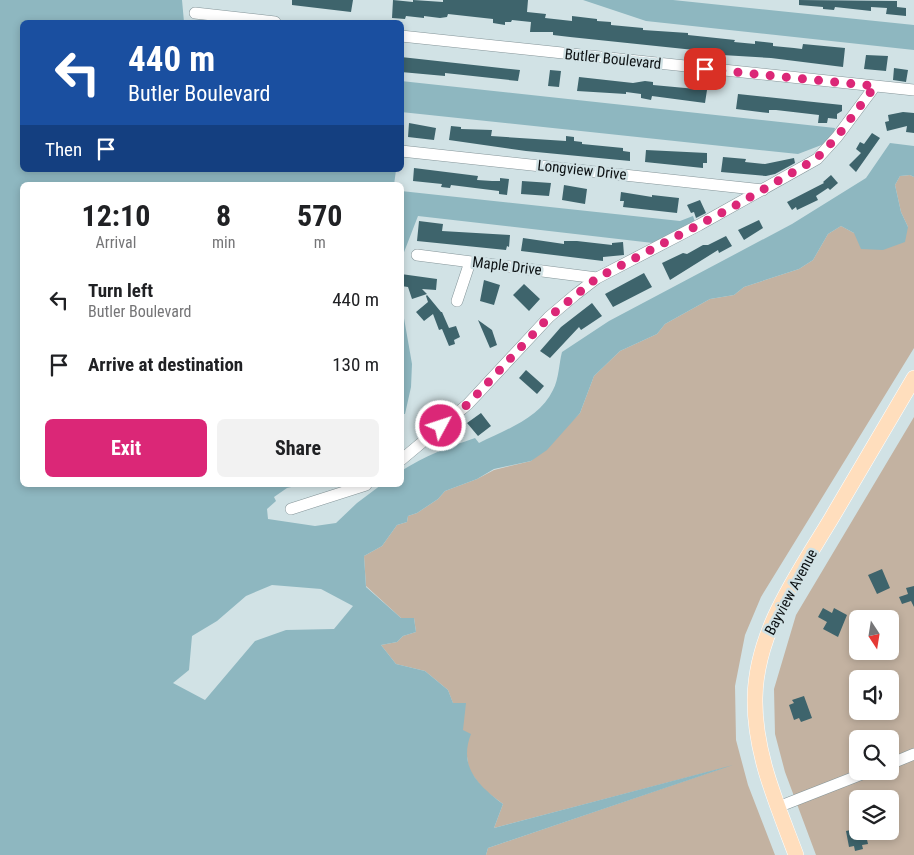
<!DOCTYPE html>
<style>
:root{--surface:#fff;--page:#f2f2f2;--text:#202124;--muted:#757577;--accent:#db2777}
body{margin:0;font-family:"Roboto Condensed",sans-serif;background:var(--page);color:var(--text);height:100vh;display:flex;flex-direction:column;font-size:19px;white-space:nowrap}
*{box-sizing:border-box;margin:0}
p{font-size:16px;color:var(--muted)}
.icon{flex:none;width:28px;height:28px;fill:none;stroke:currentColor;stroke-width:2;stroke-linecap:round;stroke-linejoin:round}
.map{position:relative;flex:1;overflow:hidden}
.drawer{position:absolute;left:20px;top:182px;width:384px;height:305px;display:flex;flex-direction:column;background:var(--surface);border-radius:8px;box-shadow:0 2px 8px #0003}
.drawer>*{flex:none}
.hud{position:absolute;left:20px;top:20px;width:384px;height:152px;border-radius:8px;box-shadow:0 2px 8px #0003;background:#1a4fa0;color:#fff;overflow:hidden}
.needle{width:32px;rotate:168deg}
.controls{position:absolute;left:849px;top:610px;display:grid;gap:10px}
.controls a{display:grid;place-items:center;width:50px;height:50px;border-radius:8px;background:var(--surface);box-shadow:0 2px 8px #0003;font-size:25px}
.pin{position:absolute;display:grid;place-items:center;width:42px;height:42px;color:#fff;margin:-21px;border-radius:10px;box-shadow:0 2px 8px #0006}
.me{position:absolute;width:55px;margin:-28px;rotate:50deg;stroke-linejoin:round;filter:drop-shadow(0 0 4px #0008)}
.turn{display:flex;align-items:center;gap:18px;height:105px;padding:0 25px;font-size:22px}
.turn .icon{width:65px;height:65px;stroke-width:2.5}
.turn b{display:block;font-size:35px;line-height:42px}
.then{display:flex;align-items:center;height:48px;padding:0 25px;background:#0003;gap:10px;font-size:19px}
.eta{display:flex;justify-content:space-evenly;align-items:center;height:85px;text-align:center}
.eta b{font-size:30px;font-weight:700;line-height:35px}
.cta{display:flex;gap:10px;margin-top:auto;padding:10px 25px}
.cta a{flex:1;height:58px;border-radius:8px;background:var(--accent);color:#fff;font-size:20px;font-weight:700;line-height:58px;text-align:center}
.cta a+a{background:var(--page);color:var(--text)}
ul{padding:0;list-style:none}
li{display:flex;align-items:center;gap:15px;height:65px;padding:0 25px}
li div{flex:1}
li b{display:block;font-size:19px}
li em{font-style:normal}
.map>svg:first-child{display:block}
.green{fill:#c3b2a1;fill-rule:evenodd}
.water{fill:#8eb7c0;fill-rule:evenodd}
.building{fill:#3e646c}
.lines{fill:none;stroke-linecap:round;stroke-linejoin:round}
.minor-casing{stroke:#859599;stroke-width:12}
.major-casing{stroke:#fff;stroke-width:16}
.minor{stroke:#fff;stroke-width:11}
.major{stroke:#ffdebd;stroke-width:15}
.route{stroke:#db2777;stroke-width:9;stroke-dasharray:0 16.2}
.labels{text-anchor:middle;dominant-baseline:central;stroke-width:5;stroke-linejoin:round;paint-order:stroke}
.street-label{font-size:15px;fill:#0c1113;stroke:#d1e2e5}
</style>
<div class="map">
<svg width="914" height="855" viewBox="0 0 914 855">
<rect width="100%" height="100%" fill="#d1e2e5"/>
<path class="green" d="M 910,175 L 914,177 L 914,348 L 761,597 L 745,635 L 735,686 L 736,740 L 748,785 L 775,855 L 486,855 L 488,848 L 723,768 L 494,828 L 503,804 L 483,789 L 469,770 L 463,730 L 448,690 L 425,671 L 396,664 L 381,645 L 397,642 L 403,636 L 416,632 L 414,618 L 401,618 L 366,586 L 364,556 L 382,546 L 397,525 L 407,522 L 408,516 L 417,513 L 438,499 L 445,491 L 477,479 L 494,470 L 531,461 L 580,413 L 594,376 L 620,351 L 657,334 L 665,324 L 710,299 L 734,295 L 744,287 L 799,269 L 813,260 L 828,234 L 841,226 L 854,233 L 908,227 L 901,212 L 895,185 L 900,176 Z
M 914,417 L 914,855 L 816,855 L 785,772 L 775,734 L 774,689 L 796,615 ZM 858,619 L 890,619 L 890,651 L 858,651 ZM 858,679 L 890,679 L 890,711 L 858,711 ZM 858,739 L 890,739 L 890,771 L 858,771 ZM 858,799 L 890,799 L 890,831 L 858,831 Z"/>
<path class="water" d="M 0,0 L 182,0 L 184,22 L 22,22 L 22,170 L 396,170 L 394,185 L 22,185 L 22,485 L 300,485 L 287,488 L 274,497 L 276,501 L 267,509 L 268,519 L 315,526 L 336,523 L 357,503 L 381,485 L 401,485 L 401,471 C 425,456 448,447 475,438 L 479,443 C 505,430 540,418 553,390 C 559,379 559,363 562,352 L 609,321 L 792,224 L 866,178 L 890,143 L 914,146 L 914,177 L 910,175 L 900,176 L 895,185 L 901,212 L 908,227 L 905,242 L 883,250 L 861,249 L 854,233 L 841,226 L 828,234 L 813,260 L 799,269 L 744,287 L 734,295 L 710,299 L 665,324 L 657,334 L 620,351 L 594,376 L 580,413 L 547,450 L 531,461 L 494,469 L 477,479 L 445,491 L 438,499 L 417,513 L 408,516 L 407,522 L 397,525 L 382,546 L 364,556 L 366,587 L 401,618 L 414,618 L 416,632 L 403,636 L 397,642 L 381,645 L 396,664 L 425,671 L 448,690 L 453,703 L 466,703 L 463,730 L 471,734 C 458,767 479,786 503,804 L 494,828 L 733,765 L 488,848 L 486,855 L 0,855 ZM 272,585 L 321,589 L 353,606 L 334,629 L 286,630 L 255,641 L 205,700 L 173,683 L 189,670 L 192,636 L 217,621 L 246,596 Z
M 583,0 L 673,0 L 914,25 L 914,50 L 646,21 Z
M 401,81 L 835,128 L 832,141 L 798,154 L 401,112 Z
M 401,191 L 680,221 L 693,216 L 695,222 L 653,243 L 418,216 L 401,260 Z
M 401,301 L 412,364 L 411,387 L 405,414 L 401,414 Z"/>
<path class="building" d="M 292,0 L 353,0 L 351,12 L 292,5 Z
M 393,0 L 413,2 L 413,0 L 443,2 L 443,0 L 528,0 L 527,12 L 546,14 L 545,18 L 572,21 L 572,16 L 597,19 L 597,21 L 611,22 L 611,25 L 643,28 L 643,30 L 688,33 L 688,35 L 735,40 L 734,42 L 755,44 L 755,41 L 773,43 L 773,46 L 794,48 L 802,49 L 803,44 L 845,48 L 843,67 L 771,58 L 722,55 L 723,53 L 570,37 L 553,35 L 553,32 L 530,32 L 531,22 L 512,20 L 511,22 L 505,22 L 505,25 L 493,23 L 493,19 L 448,14 L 447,17 L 440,18 L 424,16 L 424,18 L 406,16 L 405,19 L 392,18 Z
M 799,0 L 897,1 L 897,7 L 906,8 L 906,16 L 886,14 L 887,8 L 871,7 L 871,11 L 835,7 L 834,10 L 823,9 L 823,7 L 799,5 Z
M 866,55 L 888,56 L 886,71 L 864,69 Z
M 401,57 L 520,70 L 518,81 L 445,73 L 445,76 L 401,72 Z
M 894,68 L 908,70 L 906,82 L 893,80 Z
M 550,70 L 561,71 L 559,87 L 548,86 Z
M 579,77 L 633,83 L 645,81 L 653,82 L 653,85 L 707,90 L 705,103 L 652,96 L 651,100 L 641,98 L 641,94 L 626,92 L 626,94 L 577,91 Z
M 738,94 L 842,105 L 842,111 L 837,114 L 837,119 L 828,118 L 827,123 L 818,123 L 819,115 L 776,110 L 769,110 L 769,113 L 736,109 Z
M 903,112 L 914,113 L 914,133 L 906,132 L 907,126 L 887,131 L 885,122 L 889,121 L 888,115 Z
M 409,123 L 436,128 L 434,140 L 408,137 Z
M 451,126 L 461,127 L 461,129 L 492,130 L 491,136 L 566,141 L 566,136 L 574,137 L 574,141 L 582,142 L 582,144 L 623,148 L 623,151 L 630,152 L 630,161 L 526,151 L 449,140 Z
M 872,133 L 880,138 L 856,172 L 849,165 L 861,153 L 856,149 L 860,142 L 864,144 Z
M 646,150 L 707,153 L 707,163 L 703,163 L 703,168 L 645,162 Z
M 723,157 L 746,159 L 745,162 L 765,164 L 794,158 L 795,163 L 775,174 L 766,176 L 721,172 Z
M 414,168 L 478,176 L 477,180 L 492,181 L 500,181 L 500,178 L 509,179 L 507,195 L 499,194 L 499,191 L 451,185 L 450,188 L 441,187 L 442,184 L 413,181 Z
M 831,175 L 838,183 L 830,190 L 828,188 L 816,196 L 818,200 L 797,210 L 796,207 L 792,210 L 787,202 L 824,183 L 823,182 Z
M 522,181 L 551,183 L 549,196 L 521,194 Z
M 564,185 L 587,189 L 585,204 L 562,200 Z
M 621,192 L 652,197 L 652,195 L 679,198 L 677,213 L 623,207 L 624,201 L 620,201 Z
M 700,200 L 706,213 L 696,218 L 694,212 L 691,213 L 687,205 Z
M 759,220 L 763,228 L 744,240 L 738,230 Z
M 419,221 L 443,224 L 442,231 L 510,235 L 509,247 L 507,246 L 506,250 L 417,241 Z
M 726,236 L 732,246 L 719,253 L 718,250 L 670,280 L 662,263 L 683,253 L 687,254 L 703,245 L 708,245 Z
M 523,238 L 564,244 L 564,241 L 577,241 L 612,245 L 612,243 L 623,242 L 624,255 L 603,257 L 603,261 L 521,251 Z
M 644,273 L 652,287 L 613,307 L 605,294 Z
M 401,274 L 437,279 L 436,290 L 422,289 L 427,294 L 412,299 L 408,287 L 401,286 Z
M 484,280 L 500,285 L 494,305 L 480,301 Z
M 524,284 L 540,299 L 529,311 L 513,295 Z
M 427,295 L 441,312 L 442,312 L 449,328 L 456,326 L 460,337 L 454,340 L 455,344 L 449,346 L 442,329 L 439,330 L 433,314 L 424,321 L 416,312 L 428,302 L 426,296 Z
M 592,303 L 602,316 L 581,330 L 579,327 L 550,358 L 540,351 L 561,327 Z
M 478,320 L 492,330 L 497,345 L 490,348 Z
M 526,370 L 544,386 L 537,394 L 519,378 Z
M 481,413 L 491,426 L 478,436 L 467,423 Z
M 882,569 L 890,588 L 877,594 L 868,575 Z
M 914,586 L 914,607 L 911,601 L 902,604 L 899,597 L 908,594 L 906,588 Z
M 823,608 L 832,613 L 834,608 L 847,615 L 838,637 L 823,629 L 827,622 L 818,617 Z
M 804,696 L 812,718 L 801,722 L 799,718 L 794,720 L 789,705 L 794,703 L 792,700 Z
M 858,824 L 858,831 L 865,831 L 868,844 L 862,845 L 863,849 L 855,851 L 854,846 L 849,847 L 846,831 L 851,830 L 850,826 Z"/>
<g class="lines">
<g class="minor-casing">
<path id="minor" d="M 195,13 L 275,22
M 401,36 L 914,90
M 401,151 L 763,190
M 417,255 L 597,278
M 457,301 L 470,262
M 401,460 L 468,404 L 549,317 L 575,295 L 597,278 L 699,225 L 817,159 L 837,137 L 875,86
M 291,509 L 366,485
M 890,764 L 914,754
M 778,807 L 870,771"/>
</g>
<g class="major-casing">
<path id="major" d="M 796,855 C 777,804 754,753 755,698 C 756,631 798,574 831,519 C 859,472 886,425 914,378"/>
</g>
<use href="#minor" class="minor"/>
<use href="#major" class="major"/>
</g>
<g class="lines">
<path class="route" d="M 441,426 L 468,404 L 549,317 L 597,278 L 731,208 L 816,159 L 837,137 L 875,86 L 705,69"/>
</g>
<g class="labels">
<g class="street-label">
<text transform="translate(613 59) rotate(6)">Butler Boulevard</text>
<text transform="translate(582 170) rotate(6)">Longview Drive</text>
<text transform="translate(507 266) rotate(7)">Maple Drive</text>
<text transform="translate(791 592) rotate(-62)">Bayview Avenue</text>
</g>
</g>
</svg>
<div class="controls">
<a><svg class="needle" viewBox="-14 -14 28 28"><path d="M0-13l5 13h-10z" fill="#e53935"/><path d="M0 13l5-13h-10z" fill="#757577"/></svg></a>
<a><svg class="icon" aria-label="sound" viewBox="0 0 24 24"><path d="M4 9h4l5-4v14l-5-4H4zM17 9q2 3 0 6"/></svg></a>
<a><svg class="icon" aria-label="search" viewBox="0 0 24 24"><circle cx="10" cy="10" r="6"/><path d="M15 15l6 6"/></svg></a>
<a><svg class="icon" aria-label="layers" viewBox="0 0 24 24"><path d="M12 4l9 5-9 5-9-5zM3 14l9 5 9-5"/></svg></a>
</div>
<div class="pin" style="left:705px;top:69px;background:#d93025"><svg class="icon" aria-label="arrive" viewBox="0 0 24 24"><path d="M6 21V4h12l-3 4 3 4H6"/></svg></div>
<svg class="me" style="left:441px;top:426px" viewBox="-20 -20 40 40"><circle r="17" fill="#db2777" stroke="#fff" stroke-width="3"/><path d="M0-11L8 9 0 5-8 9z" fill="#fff"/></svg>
<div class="hud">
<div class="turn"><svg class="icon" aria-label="left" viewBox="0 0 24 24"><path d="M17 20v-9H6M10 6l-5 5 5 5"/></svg><div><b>440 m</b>Butler Boulevard</div></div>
<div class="then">Then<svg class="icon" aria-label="arrive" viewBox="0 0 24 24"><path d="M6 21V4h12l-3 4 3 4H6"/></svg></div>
</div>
<section class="drawer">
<div class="eta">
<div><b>12:10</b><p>Arrival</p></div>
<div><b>8</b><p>min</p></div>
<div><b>570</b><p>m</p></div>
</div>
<ul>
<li><svg class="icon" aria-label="left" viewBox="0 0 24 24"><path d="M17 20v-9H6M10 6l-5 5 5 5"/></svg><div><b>Turn left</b><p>Butler Boulevard</p></div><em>440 m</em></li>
<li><svg class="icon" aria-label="arrive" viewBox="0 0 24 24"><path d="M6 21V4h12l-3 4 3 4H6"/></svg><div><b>Arrive at destination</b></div><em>130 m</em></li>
</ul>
<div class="cta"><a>Exit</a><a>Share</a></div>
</section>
</div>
